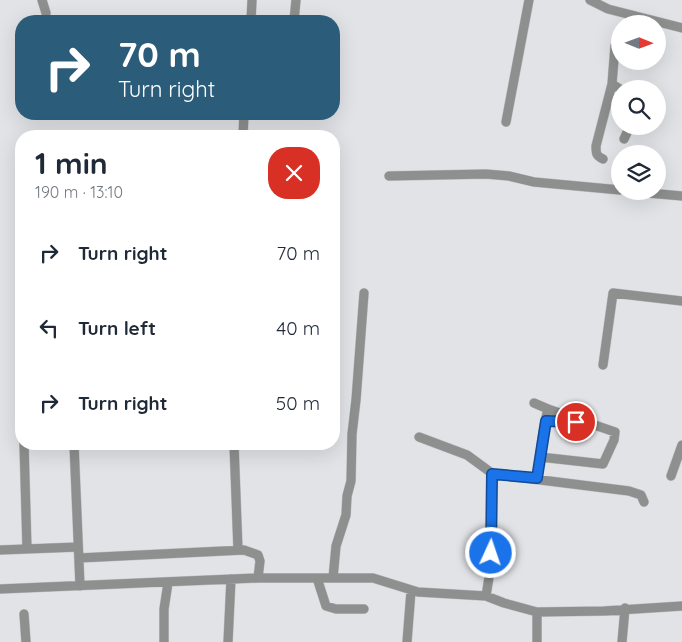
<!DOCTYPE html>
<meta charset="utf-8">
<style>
:root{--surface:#fff;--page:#f6f6f7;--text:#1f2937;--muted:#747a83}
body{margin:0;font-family:Quicksand,sans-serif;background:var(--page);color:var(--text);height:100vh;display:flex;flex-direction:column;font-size:19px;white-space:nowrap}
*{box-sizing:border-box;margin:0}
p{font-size:16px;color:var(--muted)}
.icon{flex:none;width:28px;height:28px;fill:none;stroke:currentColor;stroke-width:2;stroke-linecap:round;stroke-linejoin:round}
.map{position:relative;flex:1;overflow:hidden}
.sheet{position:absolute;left:15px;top:130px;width:325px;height:320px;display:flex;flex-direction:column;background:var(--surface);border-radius:20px;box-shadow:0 5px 20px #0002}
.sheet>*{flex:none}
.guide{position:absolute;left:15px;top:15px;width:325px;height:105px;border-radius:20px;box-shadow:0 5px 20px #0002;background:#2b5d7a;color:#fff;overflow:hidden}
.needle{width:32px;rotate:91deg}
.buttons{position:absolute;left:611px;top:15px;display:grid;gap:10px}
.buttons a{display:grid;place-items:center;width:55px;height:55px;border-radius:50%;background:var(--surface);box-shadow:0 5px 20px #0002;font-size:25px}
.pin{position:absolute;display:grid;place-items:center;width:42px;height:42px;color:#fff;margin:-21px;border:2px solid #fff;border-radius:50%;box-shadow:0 1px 5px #0007}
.me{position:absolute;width:55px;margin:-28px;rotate:3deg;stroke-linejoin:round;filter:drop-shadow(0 0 4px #0008)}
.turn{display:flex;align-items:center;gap:18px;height:105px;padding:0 20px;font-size:22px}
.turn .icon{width:65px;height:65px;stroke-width:2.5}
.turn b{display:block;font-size:35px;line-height:42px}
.round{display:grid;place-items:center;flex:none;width:52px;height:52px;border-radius:20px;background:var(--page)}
.summary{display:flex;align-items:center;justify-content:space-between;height:85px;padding:0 20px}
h1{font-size:30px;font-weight:700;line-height:38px}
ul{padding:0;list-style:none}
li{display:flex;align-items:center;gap:15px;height:75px;padding:0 20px}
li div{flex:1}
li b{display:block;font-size:19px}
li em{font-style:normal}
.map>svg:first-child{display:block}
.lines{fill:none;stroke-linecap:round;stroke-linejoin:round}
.minor-casing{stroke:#bfc1c4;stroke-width:10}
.minor{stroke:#8e908f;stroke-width:9}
.route-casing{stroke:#114b97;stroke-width:12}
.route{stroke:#1a73e8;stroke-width:9}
</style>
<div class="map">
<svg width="682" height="642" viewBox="0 0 682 642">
<rect width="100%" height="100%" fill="#e1e3e7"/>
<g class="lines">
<g class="minor-casing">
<path id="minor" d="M 42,0 L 46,13
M 590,0 L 608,9 L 682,28
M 251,21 L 252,0
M 294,21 L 296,0
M 620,34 L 615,46 L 612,84 L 620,89
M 506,122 L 529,0
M 243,136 L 244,114
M 624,139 L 630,126
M 603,159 C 596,156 596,153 596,146 L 612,84
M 389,176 L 486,174 L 509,176 L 534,182 L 620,190
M 626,191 L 682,196
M 603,365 L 613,293 L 682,301
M 534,403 L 548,409
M 546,421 L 575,424 L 578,420
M 419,437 L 467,455 L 493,474 L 629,491 L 641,495 L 644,502
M 24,444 L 27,549
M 74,444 L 80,586
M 234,444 L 238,550
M 671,476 L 682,445
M 537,479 C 540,456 542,431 548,409 L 615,432 L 614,440 L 603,464 L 540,457
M 0,550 L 78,547
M 79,558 L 244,550 L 258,555 L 260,561 L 258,578
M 317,578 L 326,606 L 336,609 L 364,609
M 333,578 L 336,546 L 346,515 L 347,496 L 351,481 L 352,434 L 356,400 L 364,293
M 0,589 L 258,578 L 373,578 L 418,592 L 486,596 L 504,603 L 537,612 L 604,611 L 682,606
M 486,596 L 491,565 L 493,474
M 24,614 L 26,642
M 164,642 L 164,609 L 168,583
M 228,642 L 231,579
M 407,642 L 411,591
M 537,642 L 537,612
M 622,642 L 625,608"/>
</g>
<use href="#minor" class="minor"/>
</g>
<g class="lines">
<g class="route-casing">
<path id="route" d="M 491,553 L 492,474 L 537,478 L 546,421 L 576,422"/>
</g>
<use href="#route" class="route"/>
</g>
</svg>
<div class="buttons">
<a><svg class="needle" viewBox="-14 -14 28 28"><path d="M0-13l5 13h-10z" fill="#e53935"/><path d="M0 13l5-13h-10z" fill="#747a83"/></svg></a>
<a><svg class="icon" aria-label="search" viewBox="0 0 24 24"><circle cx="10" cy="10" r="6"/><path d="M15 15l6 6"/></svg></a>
<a><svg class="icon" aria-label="layers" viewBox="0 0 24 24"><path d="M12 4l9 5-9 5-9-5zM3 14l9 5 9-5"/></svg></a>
</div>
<div class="pin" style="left:576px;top:422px;background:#d93025"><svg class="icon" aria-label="arrive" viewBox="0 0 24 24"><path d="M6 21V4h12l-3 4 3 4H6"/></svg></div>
<svg class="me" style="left:491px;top:553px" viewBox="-20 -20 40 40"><circle r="17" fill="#1a73e8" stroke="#fff" stroke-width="3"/><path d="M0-11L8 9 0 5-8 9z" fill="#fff"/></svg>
<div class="guide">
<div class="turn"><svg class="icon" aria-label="right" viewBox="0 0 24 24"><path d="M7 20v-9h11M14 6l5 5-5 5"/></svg><div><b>70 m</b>Turn right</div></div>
</div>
<section class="sheet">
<div class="summary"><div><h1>1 min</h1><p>190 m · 13:10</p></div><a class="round" style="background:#d93025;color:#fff"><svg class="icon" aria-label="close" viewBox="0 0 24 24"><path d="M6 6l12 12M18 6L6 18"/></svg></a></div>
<ul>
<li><svg class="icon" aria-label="right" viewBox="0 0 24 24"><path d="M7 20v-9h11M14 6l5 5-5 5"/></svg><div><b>Turn right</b></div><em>70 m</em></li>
<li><svg class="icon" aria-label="left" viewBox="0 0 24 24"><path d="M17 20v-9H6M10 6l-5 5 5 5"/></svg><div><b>Turn left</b></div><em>40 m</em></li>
<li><svg class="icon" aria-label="right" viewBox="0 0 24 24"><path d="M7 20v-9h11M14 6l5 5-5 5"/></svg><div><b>Turn right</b></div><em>50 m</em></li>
</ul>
</section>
</div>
